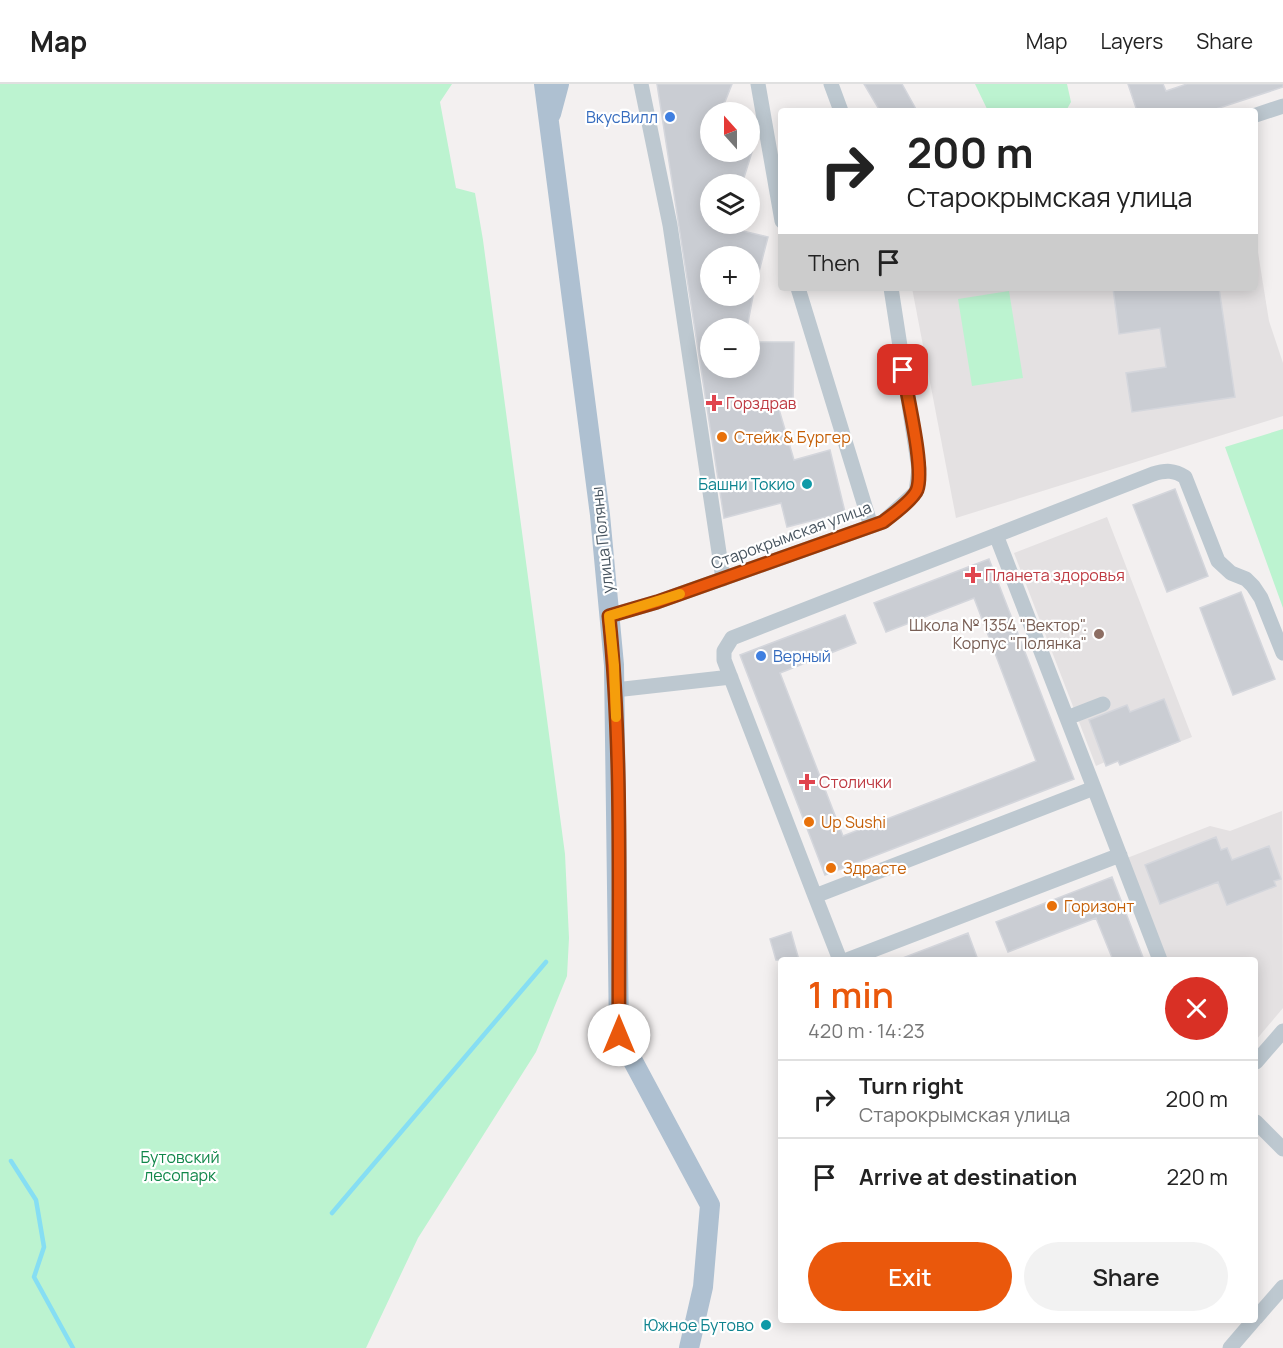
<!DOCTYPE html>
<meta charset="utf-8">
<style>
:root{--surface:#fff;--page:#f2f2f2;--text:#222;--muted:#767676;--line:#e0e0e0;--accent:#ea580c}
body{margin:0;font-family:Manrope,sans-serif;background:var(--page);color:var(--text);height:100vh;display:flex;flex-direction:column;font-size:22px;white-space:nowrap}
*{box-sizing:border-box;margin:0}
p{font-size:20px;color:var(--muted)}
.icon{flex:none;width:33px;height:33px;fill:none;stroke:currentColor;stroke-width:2;stroke-linecap:round;stroke-linejoin:round}
.map{position:relative;flex:1;overflow:hidden}
.drawer{position:absolute;left:778px;top:873px;width:480px;height:366px;display:flex;flex-direction:column;background:var(--surface);border-radius:6px;box-shadow:0 3px 15px #0003}
.drawer>*{flex:none}
.guide{position:absolute;left:778px;top:24px;width:480px;height:183px;border-radius:6px;box-shadow:0 3px 15px #0003;background:#fff;color:var(--text);overflow:hidden}
.needle{width:39px;rotate:339deg}
.buttons{position:absolute;left:700px;top:18px;display:grid;gap:12px}
.buttons a{display:grid;place-items:center;width:60px;height:60px;border-radius:50%;background:var(--surface);box-shadow:0 3px 15px #0003;font-size:30px}
.pin{position:absolute;display:grid;place-items:center;width:51px;height:51px;color:#fff;margin:-26px;border-radius:12px;box-shadow:0 3px 9px #0006}
.me{position:absolute;width:66px;margin:-33px;rotate:0deg;stroke-linejoin:round;filter:drop-shadow(0 0 4px #0008)}
.turn{display:flex;align-items:center;gap:21px;height:126px;padding:0 30px;font-size:27px}
.turn .icon{width:78px;height:78px;stroke-width:2.5}
.turn b{display:block;font-size:42px;line-height:51px}
.then{display:flex;align-items:center;height:57px;padding:0 30px;background:#0003;gap:12px;font-size:22px}
.round{display:grid;place-items:center;flex:none;width:63px;height:63px;border-radius:32px;background:var(--page)}
.overview{display:flex;align-items:center;justify-content:space-between;height:102px;padding:0 30px}
h1{font-size:36px;font-weight:600;line-height:45px;color:var(--accent)}
.primary-button{display:flex;gap:12px;margin-top:auto;padding:12px 30px}
.primary-button a{flex:1;height:69px;border-radius:36px;background:var(--accent);color:#fff;font-size:24px;font-weight:600;line-height:69px;text-align:center}
.primary-button a+a{background:var(--page);color:var(--text)}
ul{padding:0;list-style:none}
li{display:flex;align-items:center;gap:18px;height:78px;padding:0 30px;border-top:2px solid var(--line)}
li div{flex:1}
li b{display:block;font-size:22px}
li em{font-style:normal}
header{display:flex;align-items:center;gap:36px;box-sizing:border-box;height:84px;padding:0 30px;background:var(--surface);border-bottom:2px solid var(--line)}
header strong{font-size:28px}
nav{display:flex;gap:33px;margin-inline-start:auto;font-size:21px}
.map>svg:first-child{display:block}
.education{fill:#e4e1e2}
.green{fill:#bcf3d0}
.lines{fill:none;stroke-linecap:round;stroke-linejoin:round}
.stream{stroke:#86def3;stroke-width:4.5}
.building{fill:#cacdd3;stroke:#d4d6dc;stroke-width:1.5}
.minor{stroke:#bdc8d0;stroke-width:15}
.major{stroke:#aec0d1;stroke-width:20}
.route-casing{stroke:#983908;stroke-width:15}
.route{stroke:#ea580c;stroke-width:10}
.slow{stroke:#f59e0b;stroke-width:10}
.shop-dot{fill:#3f7fe0;stroke:#fff;stroke-width:2}
.health-dot{fill:#e0444e;stroke:#fff;stroke-width:2}
.food-dot{fill:#e8710a;stroke:#fff;stroke-width:2}
.culture-dot{fill:#0f9aa8;stroke:#fff;stroke-width:2}
.education-dot{fill:#8d6e63;stroke:#fff;stroke-width:2}
.labels{text-anchor:middle;dominant-baseline:central;stroke-width:4.5;stroke-linejoin:round;paint-order:stroke}
.shop-label{font-size:16px;fill:#366cbe;stroke:#fff;text-anchor:end}
.health-label{font-size:16px;fill:#be3a42;stroke:#fff;text-anchor:start}
.food-label{font-size:16px;fill:#c56008;stroke:#fff;text-anchor:start}
.culture-label{font-size:16px;fill:#0d838f;stroke:#fff;text-anchor:end}
.street-label{font-size:16px;fill:#47545f;stroke:#fff}
.education-label{font-size:16px;fill:#785e54;stroke:#fff;text-anchor:end}
.park-label{font-size:16px;fill:#11874a;stroke:#fff}
</style>
<header>
<strong>Map</strong>
<nav><a>Map</a><a>Layers</a><a>Share</a></nav>
</header>
<div class="map">
<svg width="1283" height="1264" viewBox="0 0 1283 1264">
<rect width="100%" height="100%" fill="#f3f0f0"/>
<path class="education" d="M 1256,156 L 1269,237 L 1283,279 L 1283,332 L 956,434 L 912,204 L 1256,204 Z
M 1107,433 L 1192,653 L 1120,681 L 1118,677 L 1106,682 L 1105,678 L 1096,682 L 1014,469 Z
M 1282,727 L 1283,924 L 1256,956 L 1256,876 L 1167,876 L 1127,774 L 1210,742 L 1230,747 Z"/>
<path class="green" d="M 0,0 L 452,0 L 440,18 L 456,104 L 475,109 L 483,156 L 565,770 L 569,854 L 567,892 L 536,968 L 418,1154 L 366,1264 L 0,1264 Z
M 975,0 L 1067,0 L 1071,18 L 1067,25 L 1063,27 L 988,27 Z
M 1009,207 L 1023,294 L 972,302 L 958,215 Z
M 1283,345 L 1283,524 L 1225,363 Z"/>
<g class="lines">
<path class="stream" d="M 11,1077 L 36,1116 L 44,1163 L 34,1193 L 73,1264
M 332,1129 L 546,878"/>
</g>
<path class="building" d="M 657,0 L 732,0 L 721,28 L 711,28 L 711,68 L 752,68 L 742,100 L 711,100 L 711,140 L 731,140 L 730,144 L 768,153 L 754,207 L 750,207 L 750,172 L 711,172 L 711,212 L 753,212 L 747,244 L 711,244 L 711,284 L 750,284 L 750,258 L 794,258 L 793,322 L 778,322 L 794,376 L 830,366 L 845,428 L 787,443 L 781,419 L 724,434 Z
M 864,0 L 902,0 L 917,27 L 880,27 Z
M 1128,0 L 1163,0 L 1166,7 L 1187,0 L 1283,0 L 1283,3 L 1210,27 L 1137,27 Z
M 1113,204 L 1219,204 L 1235,313 L 1132,328 L 1126,289 L 1166,283 L 1160,244 L 1119,250 Z
M 1175,405 L 1208,492 L 1167,508 L 1133,421 Z
M 989,475 L 1074,695 L 825,791 L 740,571 L 845,531 L 856,559 L 780,589 L 843,752 L 1006,689 L 1036,677 L 974,514 L 886,548 L 874,519 Z
M 1241,508 L 1275,595 L 1233,611 L 1200,524 Z
M 1164,615 L 1180,657 L 1120,681 L 1118,677 L 1106,682 L 1089,636 L 1127,621 L 1130,628 Z
M 1216,753 L 1221,766 L 1227,764 L 1232,776 L 1269,762 L 1281,795 L 1274,797 L 1276,802 L 1227,821 L 1218,798 L 1160,820 L 1145,781 Z
M 1112,793 L 1144,876 L 1113,876 L 1096,834 L 1008,868 L 996,838 Z
M 791,848 L 799,876 L 776,876 L 770,855 Z
M 968,849 L 978,876 L 900,876 L 900,875 Z"/>
<g class="lines">
<path class="minor" d="M 641,0 L 670,141 L 723,495
M 758,0 L 782,137
M 831,0 L 841,27
M 1256,31 L 1283,22
M 798,204 L 871,442
M 996,451 L 1094,704 L 815,812 L 724,576 L 724,567 L 732,554 L 1153,390 C 1166,386 1174,386 1185,393 L 1218,477 L 1231,489 L 1246,495 L 1253,502 L 1261,514 L 1283,569
M 609,532 L 657,518 L 883,438 L 916,408 L 919,385 L 891,204
M 615,606 L 731,593
M 1067,634 L 1103,620
M 1094,704 L 1160,876
M 815,812 L 840,876
M 847,876 L 1120,771
M 1256,978 L 1283,947
M 1256,1038 L 1283,1065
M 1256,1234 L 1283,1203
M 1230,1264 L 1254,1236"/>
<path class="major" d="M 544,0 L 600,431 L 614,581 L 619,951 L 710,1121 L 703,1203 L 689,1264
M 551,30 L 559,0"/>
</g>
<g class="lines">
<g class="route-casing">
<path id="route" d="M 619,951 C 618,812 623,671 609,532 L 657,518 L 883,438 C 891,432 913,416 917,406 C 925,385 907,312 903,286"/>
</g>
<use href="#route" class="route"/>
<path class="slow" d="M 616,633 L 614,581 L 609,532 L 680,510"/>
</g>
<g class="shop-dot">
<circle cx="670" cy="33" r="6"/>
<circle cx="761" cy="572" r="6"/>
</g>
<g class="health-dot">
<path d="M711 310h6v6h6v6h-6v6h-6v-6h-6v-6h6z"/>
<path d="M970 482h6v6h6v6h-6v6h-6v-6h-6v-6h6z"/>
<path d="M804 689h6v6h6v6h-6v6h-6v-6h-6v-6h6z"/>
</g>
<g class="food-dot">
<circle cx="722" cy="353" r="6"/>
<circle cx="809" cy="738" r="6"/>
<circle cx="831" cy="784" r="6"/>
<circle cx="1052" cy="822" r="6"/>
</g>
<g class="culture-dot">
<circle cx="807" cy="400" r="6"/>
<circle cx="766" cy="1241" r="6"/>
</g>
<circle class="education-dot" cx="1099" cy="550" r="6"/>
<g class="labels">
<g class="shop-label">
<text x="658" y="33">ВкусВилл</text>
<text x="773" y="572" text-anchor="start">Верный</text>
</g>
<g class="health-label">
<text x="726" y="319">Горздрав</text>
<text x="985" y="491">Планета здоровья</text>
<text x="819" y="698">Столички</text>
</g>
<g class="food-label">
<text x="734" y="353">Стейк &amp; Бургер</text>
<text x="821" y="738">Up Sushi</text>
<text x="843" y="784">Здрасте</text>
<text x="1064" y="822">Горизонт</text>
</g>
<g class="culture-label">
<text x="795" y="400">Башни Токио</text>
<text x="754" y="1241">Южное Бутово</text>
</g>
<g class="street-label">
<text transform="translate(791 451) rotate(-20)">Старокрымская улица</text>
<text transform="translate(602 456) rotate(-96)">улица Поляны</text>
</g>
<g class="education-label">
<text x="1087" y="541">Школа № 1354 "Вектор".<tspan x="1087" dy="18">Корпус "Полянка"</tspan></text>
</g>
<g class="park-label">
<text x="180" y="1073">Бутовский<tspan x="180" dy="18">лесопарк</tspan></text>
</g>
</g>
</svg>
<div class="buttons">
<a><svg class="needle" viewBox="-14 -14 28 28"><path d="M0-13l5 13h-10z" fill="#e53935"/><path d="M0 13l5-13h-10z" fill="#767676"/></svg></a>
<a><svg class="icon" aria-label="layers" viewBox="0 0 24 24"><path d="M12 4l9 5-9 5-9-5zM3 14l9 5 9-5"/></svg></a>
<a>+</a>
<a>−</a>
</div>
<div class="pin" style="left:903px;top:286px;background:#d93025"><svg class="icon" aria-label="arrive" viewBox="0 0 24 24"><path d="M6 21V4h12l-3 4 3 4H6"/></svg></div>
<svg class="me" style="left:619px;top:951px" viewBox="-20 -20 40 40"><circle r="19" fill="#fff"/><path d="M0-13L10 11 0 6-10 11z" fill="#ea580c"/></svg>
<div class="guide">
<div class="turn"><svg class="icon" aria-label="right" viewBox="0 0 24 24"><path d="M7 20v-9h11M14 6l5 5-5 5"/></svg><div><b>200 m</b>Старокрымская улица</div></div>
<div class="then">Then<svg class="icon" aria-label="arrive" viewBox="0 0 24 24"><path d="M6 21V4h12l-3 4 3 4H6"/></svg></div>
</div>
<section class="drawer">
<div class="overview"><div><h1>1 min</h1><p>420 m · 14:23</p></div><a class="round" style="background:#d93025;color:#fff"><svg class="icon" aria-label="close" viewBox="0 0 24 24"><path d="M6 6l12 12M18 6L6 18"/></svg></a></div>
<ul>
<li><svg class="icon" aria-label="right" viewBox="0 0 24 24"><path d="M7 20v-9h11M14 6l5 5-5 5"/></svg><div><b>Turn right</b><p>Старокрымская улица</p></div><em>200 m</em></li>
<li><svg class="icon" aria-label="arrive" viewBox="0 0 24 24"><path d="M6 21V4h12l-3 4 3 4H6"/></svg><div><b>Arrive at destination</b></div><em>220 m</em></li>
</ul>
<div class="primary-button"><a>Exit</a><a>Share</a></div>
</section>
</div>
